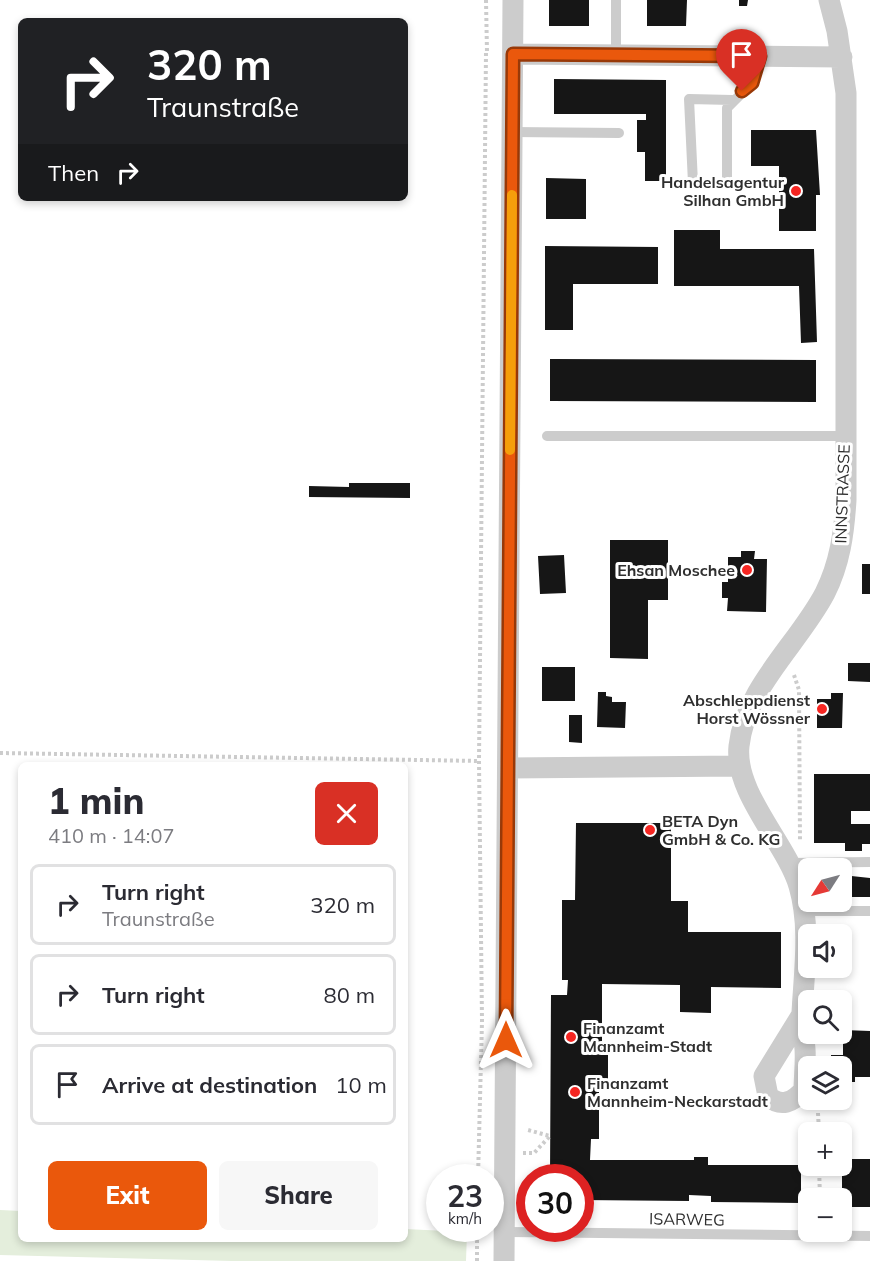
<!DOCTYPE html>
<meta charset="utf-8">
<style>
:root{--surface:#fff;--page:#f7f7f7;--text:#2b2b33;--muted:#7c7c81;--line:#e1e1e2;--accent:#ea580c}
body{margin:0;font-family:Mulish,sans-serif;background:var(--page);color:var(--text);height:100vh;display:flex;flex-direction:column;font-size:22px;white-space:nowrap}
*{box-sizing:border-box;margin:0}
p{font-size:20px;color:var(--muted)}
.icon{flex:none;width:33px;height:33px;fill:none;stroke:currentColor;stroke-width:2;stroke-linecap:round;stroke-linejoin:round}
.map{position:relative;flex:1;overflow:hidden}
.sheet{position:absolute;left:18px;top:762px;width:390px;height:480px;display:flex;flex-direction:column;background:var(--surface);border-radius:9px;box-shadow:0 3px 9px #0003}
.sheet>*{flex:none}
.guide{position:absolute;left:18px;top:18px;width:390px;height:183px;border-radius:9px;box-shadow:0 3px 9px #0003;background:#202124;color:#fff;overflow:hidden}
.needle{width:39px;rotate:234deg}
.buttons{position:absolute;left:798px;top:858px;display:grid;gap:12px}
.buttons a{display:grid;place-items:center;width:54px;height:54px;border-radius:9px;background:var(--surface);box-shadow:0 3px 9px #0003;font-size:30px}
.speed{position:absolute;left:426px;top:1164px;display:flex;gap:12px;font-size:30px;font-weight:700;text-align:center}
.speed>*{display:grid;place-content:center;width:78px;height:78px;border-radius:50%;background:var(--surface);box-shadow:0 3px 9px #0003;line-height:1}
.speed small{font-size:15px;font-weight:400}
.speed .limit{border:9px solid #d22;background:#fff;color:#111}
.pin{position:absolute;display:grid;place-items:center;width:51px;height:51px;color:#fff;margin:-62px -26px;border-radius:50% 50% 50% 0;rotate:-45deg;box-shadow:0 0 6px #0007}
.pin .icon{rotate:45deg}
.me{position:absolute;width:66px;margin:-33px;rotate:0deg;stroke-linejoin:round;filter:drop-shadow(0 0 4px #0008)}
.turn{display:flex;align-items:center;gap:21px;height:126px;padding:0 30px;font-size:27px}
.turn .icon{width:78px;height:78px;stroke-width:2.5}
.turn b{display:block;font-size:42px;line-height:51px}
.then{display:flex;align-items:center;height:57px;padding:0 30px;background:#0003;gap:12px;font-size:22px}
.round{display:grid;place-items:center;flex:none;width:63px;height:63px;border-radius:9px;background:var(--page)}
.head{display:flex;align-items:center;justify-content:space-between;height:102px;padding:0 30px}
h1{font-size:36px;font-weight:800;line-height:45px}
.action{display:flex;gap:12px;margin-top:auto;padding:12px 30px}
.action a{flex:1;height:69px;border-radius:9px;background:var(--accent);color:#fff;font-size:24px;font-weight:800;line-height:69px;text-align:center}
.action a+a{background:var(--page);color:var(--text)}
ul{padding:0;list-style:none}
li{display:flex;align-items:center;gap:18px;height:81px;margin:0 12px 9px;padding:0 18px;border:3px solid var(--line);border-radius:9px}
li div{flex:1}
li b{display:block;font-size:22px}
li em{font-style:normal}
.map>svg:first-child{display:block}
.green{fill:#e4eedc}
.building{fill:#161616}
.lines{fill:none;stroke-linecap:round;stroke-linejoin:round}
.path{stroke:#ccc;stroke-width:4;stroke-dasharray:3 3;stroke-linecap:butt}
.service{stroke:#ccc;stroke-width:10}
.minor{stroke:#ccc;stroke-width:21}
.route-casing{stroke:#983908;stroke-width:15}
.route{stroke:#ea580c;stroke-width:10}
.slow{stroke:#f59e0b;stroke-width:10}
.poi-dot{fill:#f62622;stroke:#fff;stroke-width:2}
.labels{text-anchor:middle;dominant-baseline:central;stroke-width:6;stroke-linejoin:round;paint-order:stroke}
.poi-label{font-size:16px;font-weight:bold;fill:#2f2f2f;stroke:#fff;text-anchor:end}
.street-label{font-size:16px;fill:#2f2f2f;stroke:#fff}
</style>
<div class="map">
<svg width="870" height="1261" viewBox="0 0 870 1261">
<rect width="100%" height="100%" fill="#fff"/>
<path class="green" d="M 0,1210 L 21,1211 L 21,1239 L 405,1239 L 405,1229 L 467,1232 L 466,1261 L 232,1261 L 0,1255 Z"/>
<path class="building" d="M 549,0 L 589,0 L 589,26 L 549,26 Z
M 647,0 L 687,0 L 686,26 L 647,26 Z
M 739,0 L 748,0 L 747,6 L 739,6 Z
M 554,79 L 666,80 L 666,181 L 645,181 L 645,152 L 637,152 L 637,120 L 646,120 L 646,114 L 554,114 Z
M 751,130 L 816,130 L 820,195 L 816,195 L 816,231 L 779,231 L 779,166 L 751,166 Z
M 546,178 L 586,179 L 586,219 L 546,219 Z
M 674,230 L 720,230 L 720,249 L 814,249 L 817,342 L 801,343 L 799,286 L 674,286 Z
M 545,246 L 658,247 L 658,284 L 573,284 L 573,330 L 545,330 Z
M 550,359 L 816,360 L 816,402 L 550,401 Z
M 349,483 L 410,483 L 410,498 L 309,497 L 309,486 L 349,487 Z
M 610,540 L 668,540 L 668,600 L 648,600 L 648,659 L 610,658 Z
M 741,551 L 755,551 L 754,559 L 767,559 L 766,612 L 727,611 L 728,598 L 722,598 L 722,582 L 728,582 L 728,557 L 741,557 Z
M 564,555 L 566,593 L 540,594 L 538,556 Z
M 862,564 L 870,564 L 870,594 L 862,594 Z
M 848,663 L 870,663 L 870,682 L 848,681 Z
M 542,667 L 575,667 L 575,701 L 542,701 Z
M 598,692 L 606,692 L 606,696 L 612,697 L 612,702 L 626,702 L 625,728 L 597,727 Z
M 831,693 L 843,693 L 842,728 L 817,728 L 817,699 L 831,699 Z
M 569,715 L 582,715 L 582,743 L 569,742 Z
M 814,774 L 870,774 L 870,811 L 851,811 L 851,824 L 870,824 L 870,844 L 862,844 L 862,851 L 845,851 L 845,843 L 814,843 Z
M 576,823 L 671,823 L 671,901 L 688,901 L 688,932 L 781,932 L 781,988 L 711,987 L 711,1013 L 680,1012 L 680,985 L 602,984 L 602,1051 L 608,1051 L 608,1083 L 599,1083 L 599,1139 L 591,1139 L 590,1160 L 694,1160 L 694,1157 L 708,1157 L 708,1165 L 801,1165 L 801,1203 L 711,1202 L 711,1196 L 689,1195 L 689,1201 L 580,1200 L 580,1178 L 550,1178 L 551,995 L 567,995 L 568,980 L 562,980 L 562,900 L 575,900 Z
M 842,875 L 870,878 L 870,897 L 842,897 Z
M 843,1030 L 870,1031 L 870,1077 L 855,1077 L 855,1082 L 842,1082 L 842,1066 L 831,1066 L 831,1055 L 843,1055 Z
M 842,1159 L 870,1159 L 870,1207 L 842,1207 Z"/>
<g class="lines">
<path class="path" d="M 486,0 L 487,52
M 794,675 L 799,690 L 800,841
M 0,753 L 479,761
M 818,1113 L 819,1132
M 523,1153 L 534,1153 L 550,1136 L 528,1130
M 819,1166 L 820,1198
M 478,1178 L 482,1021 L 479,761 L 486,52
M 477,1261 L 477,1228"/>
<path class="service" d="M 616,0 L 616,55
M 732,100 L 689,99 L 693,183 L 727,183 L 727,108 L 752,83 L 760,56
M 512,132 L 619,133
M 547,436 L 845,436
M 790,863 L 870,862
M 804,911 L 870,911
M 505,1232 L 870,1236"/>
<path class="minor" d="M 513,54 L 842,57
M 508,768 L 740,766
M 801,1016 L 764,1076 L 768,1096 C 781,1108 793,1102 804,1090 C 804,1077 806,1063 805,1049 C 804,1037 801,1025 802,1013 C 804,972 811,927 799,886 C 786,843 734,793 739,746 C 745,688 799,643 825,593 C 840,563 844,533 846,500 L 846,93 L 837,31 L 829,0
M 504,1261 L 513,0"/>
</g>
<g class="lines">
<g class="route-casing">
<path id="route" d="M 506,1040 L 513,54 L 760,56 L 752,83 L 742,91"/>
</g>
<use href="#route" class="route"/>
<path class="slow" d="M 510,450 L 512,195"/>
</g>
<g class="poi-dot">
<circle cx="796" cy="191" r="6"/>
<circle cx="747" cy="570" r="6"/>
<circle cx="822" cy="709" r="6"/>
<circle cx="650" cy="830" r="6"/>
<circle cx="571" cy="1037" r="6"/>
<circle cx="575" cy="1092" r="6"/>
</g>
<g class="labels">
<g class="poi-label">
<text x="784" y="182">Handelsagentur<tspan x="784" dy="18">Silhan GmbH</tspan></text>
<text x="735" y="570">Ehsan Moschee</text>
<text x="810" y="700">Abschleppdienst<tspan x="810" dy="18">Horst Wössner</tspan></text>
<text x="662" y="821" text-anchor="start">BETA Dyn<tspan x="662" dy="18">GmbH &amp; Co. KG</tspan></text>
<text x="583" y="1028" text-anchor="start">Finanzamt<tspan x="583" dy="18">Mannheim-Stadt</tspan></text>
<text x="587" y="1083" text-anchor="start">Finanzamt<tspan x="587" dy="18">Mannheim-Neckarstadt</tspan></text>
</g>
<g class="street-label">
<text transform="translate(842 494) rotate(-88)">INNSTRASSE</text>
<text transform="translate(687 1219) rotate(1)">ISARWEG</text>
</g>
</g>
</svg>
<div class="buttons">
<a><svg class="needle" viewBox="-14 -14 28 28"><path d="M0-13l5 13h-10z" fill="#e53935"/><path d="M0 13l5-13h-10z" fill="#7c7c81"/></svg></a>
<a><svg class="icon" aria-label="sound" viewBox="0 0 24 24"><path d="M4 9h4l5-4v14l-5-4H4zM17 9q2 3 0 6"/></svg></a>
<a><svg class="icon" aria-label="search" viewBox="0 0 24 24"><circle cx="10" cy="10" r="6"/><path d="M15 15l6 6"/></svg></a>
<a><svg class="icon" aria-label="layers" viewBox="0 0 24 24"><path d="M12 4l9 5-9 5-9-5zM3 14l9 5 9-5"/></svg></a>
<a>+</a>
<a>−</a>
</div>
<div class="speed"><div>23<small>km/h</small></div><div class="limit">30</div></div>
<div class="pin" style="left:742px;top:91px;background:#d93025"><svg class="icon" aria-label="arrive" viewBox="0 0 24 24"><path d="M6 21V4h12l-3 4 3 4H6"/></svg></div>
<svg class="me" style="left:506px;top:1040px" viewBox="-20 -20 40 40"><path d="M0-17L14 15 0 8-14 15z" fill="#ea580c" stroke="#fff" stroke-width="4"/></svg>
<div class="guide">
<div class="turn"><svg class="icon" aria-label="right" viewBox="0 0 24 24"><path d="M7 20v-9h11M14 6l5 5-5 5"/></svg><div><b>320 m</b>Traunstraße</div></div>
<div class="then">Then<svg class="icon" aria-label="right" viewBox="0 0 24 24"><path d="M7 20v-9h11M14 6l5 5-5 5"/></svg></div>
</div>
<section class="sheet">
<div class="head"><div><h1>1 min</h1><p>410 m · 14:07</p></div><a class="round" style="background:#d93025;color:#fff"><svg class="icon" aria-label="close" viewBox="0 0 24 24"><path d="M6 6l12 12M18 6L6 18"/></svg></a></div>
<ul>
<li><svg class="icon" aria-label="right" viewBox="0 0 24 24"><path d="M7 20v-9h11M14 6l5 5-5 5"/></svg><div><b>Turn right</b><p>Traunstraße</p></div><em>320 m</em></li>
<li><svg class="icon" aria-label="right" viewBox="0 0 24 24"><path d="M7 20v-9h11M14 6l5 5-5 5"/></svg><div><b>Turn right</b></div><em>80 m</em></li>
<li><svg class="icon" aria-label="arrive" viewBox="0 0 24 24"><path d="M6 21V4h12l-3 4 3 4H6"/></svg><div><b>Arrive at destination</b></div><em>10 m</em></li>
</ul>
<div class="action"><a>Exit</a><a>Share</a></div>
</section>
</div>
